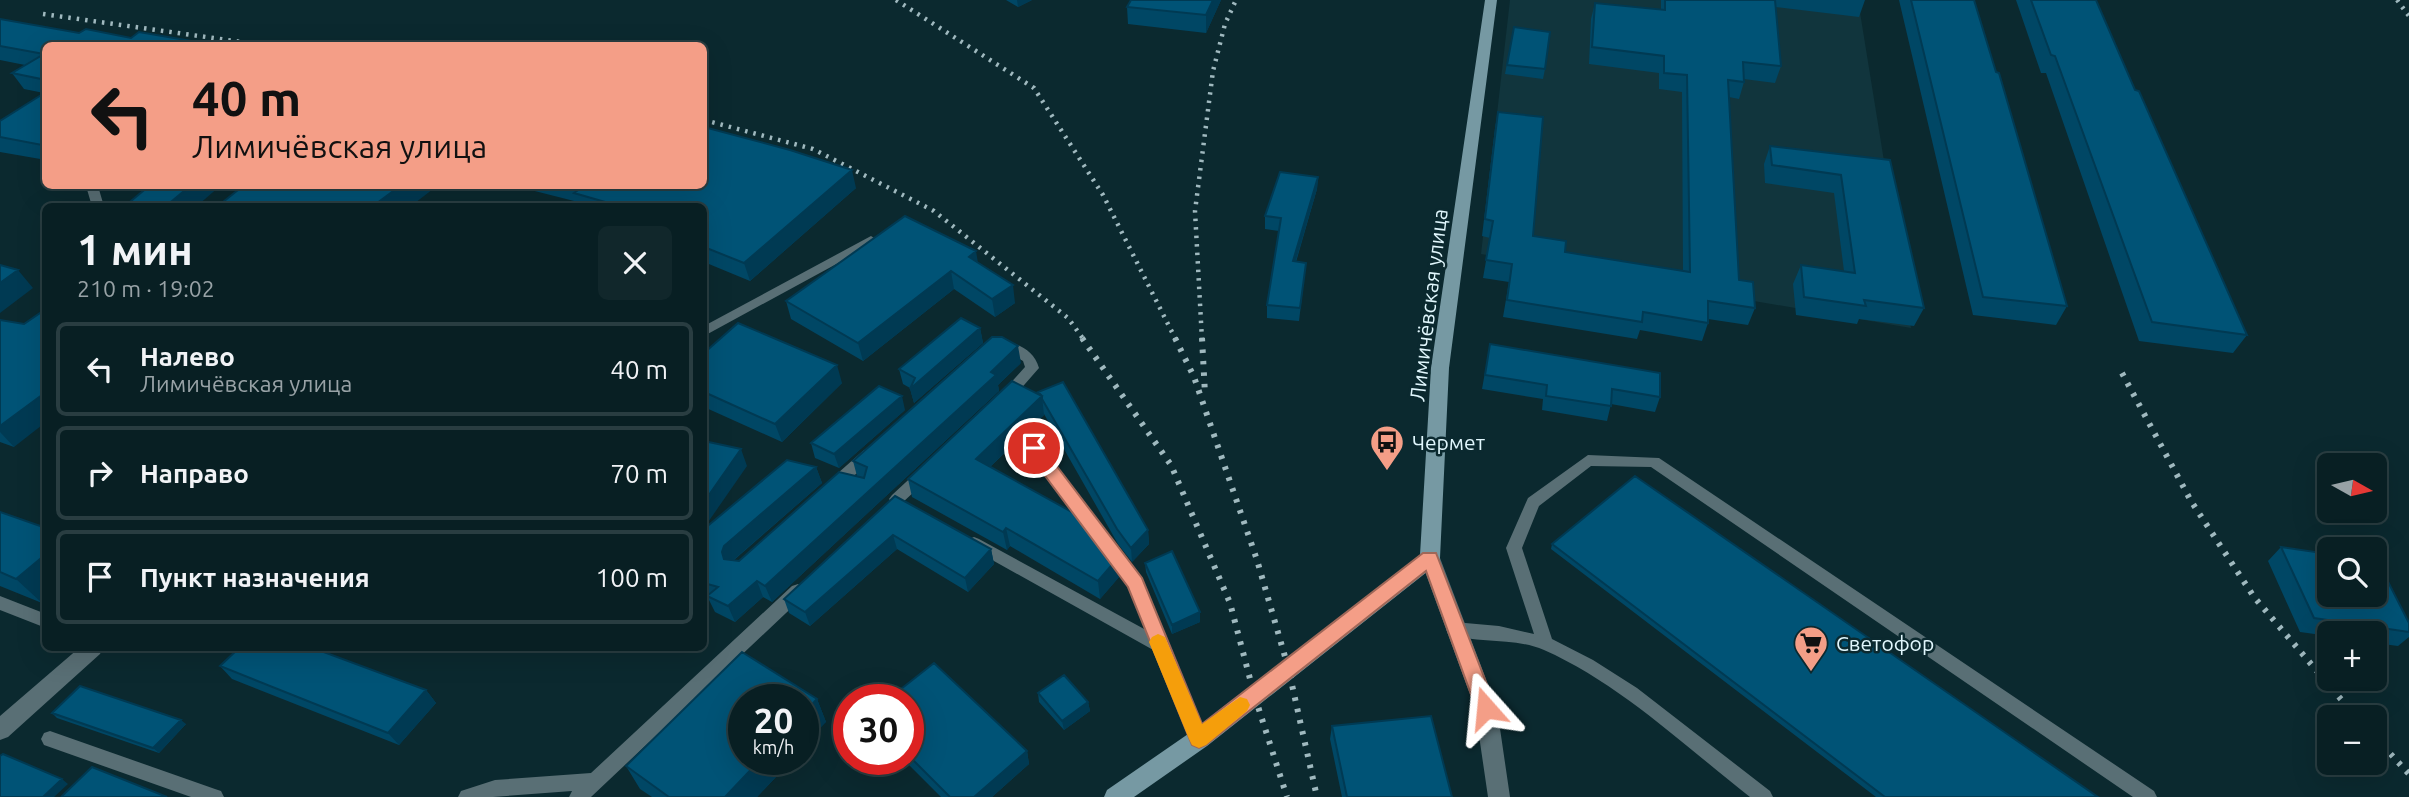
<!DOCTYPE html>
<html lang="ru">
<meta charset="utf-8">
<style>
:root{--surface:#081f23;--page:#11272b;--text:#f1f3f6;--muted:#98a2a6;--line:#293d41}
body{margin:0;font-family:Ubuntu,sans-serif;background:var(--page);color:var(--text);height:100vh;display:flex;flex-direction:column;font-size:26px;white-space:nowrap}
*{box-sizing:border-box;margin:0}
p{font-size:23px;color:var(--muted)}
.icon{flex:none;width:38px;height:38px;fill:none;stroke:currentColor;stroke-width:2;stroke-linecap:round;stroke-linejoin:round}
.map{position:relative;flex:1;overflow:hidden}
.sheet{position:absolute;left:42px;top:203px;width:665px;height:448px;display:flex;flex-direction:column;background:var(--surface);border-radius:10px;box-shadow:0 7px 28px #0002,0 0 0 2px var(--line)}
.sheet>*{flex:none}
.guide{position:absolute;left:42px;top:42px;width:665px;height:147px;border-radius:10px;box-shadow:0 7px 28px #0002,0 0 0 2px var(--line);background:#f49e87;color:#111;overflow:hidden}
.needle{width:46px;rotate:98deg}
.controls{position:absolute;left:2317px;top:453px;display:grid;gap:14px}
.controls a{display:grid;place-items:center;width:70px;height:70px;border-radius:10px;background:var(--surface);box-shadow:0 7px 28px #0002,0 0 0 2px var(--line);font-size:35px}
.speed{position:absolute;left:728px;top:684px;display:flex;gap:14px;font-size:35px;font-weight:700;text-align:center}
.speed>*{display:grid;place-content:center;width:91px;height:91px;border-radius:50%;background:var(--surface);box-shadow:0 7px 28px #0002,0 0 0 2px var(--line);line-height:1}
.speed small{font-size:18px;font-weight:400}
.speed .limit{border:10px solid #d22;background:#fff;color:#111}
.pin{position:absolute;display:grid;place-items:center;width:60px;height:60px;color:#fff;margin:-30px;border:4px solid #fff;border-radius:50%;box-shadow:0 2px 7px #0007}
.me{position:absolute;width:77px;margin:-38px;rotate:342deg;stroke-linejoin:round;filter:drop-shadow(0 0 5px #0008)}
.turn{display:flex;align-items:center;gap:24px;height:147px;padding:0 35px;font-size:32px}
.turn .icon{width:91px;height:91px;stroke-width:2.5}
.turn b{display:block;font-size:49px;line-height:60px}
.round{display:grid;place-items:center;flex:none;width:74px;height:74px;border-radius:10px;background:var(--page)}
.summary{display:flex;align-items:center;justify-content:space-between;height:119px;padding:0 35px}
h1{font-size:42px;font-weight:600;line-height:52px}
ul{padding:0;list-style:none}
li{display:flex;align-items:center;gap:21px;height:94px;margin:0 14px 10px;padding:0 21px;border:4px solid var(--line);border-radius:10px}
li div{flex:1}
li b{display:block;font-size:26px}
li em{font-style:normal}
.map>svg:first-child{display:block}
.built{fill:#11353d}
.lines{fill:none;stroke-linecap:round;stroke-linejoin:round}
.service{fill:#596f75;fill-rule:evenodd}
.minor{fill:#596f75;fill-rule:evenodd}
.secondary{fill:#7699a3;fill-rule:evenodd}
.rail-far1{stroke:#a0b9bf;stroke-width:4.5;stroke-dasharray:2.5 6;stroke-linecap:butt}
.rail{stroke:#a0b9bf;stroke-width:6;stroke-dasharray:3.5 8;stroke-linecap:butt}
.wall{fill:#004765}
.shaded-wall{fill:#003a53}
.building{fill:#005376;stroke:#003a53;stroke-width:2}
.route{fill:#f49e87;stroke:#9f6758;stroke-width:2}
.slow{fill:#f59e0b}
.labels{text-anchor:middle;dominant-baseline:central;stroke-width:5;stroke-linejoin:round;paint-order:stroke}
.street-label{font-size:21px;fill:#e1f7fd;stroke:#0b292f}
.poi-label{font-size:21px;fill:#e1f7fd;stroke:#0b292f;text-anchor:start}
</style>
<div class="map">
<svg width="2409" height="797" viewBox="0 0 2409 797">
<rect width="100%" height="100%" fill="#0b292f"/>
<path class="built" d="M 1510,0 L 1858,0 L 1911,328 L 1481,254 Z"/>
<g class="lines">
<path class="service" d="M 86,186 L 98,186 L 103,203 L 101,206 L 89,206 L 91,203 Z
M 871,236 L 877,240 L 875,243 L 704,336 L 704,326 Z
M 1002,340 C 1019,344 1034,350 1039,368 L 1010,401 L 1005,402 L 998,397 L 1025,367 L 1023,361 L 1007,351 L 997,348 L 995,345 Z
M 1034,443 L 1039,444 L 1141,578 L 1208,739 L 1205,745 L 1199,747 L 1193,745 L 1155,651 L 969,547 L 966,543 L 969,539 L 974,537 L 979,539 L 1146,630 L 1128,586 L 1029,452 L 1027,448 L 1029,444 Z
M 869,449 L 874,450 L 876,454 L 874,458 L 839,489 L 829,489 L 827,485 L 829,481 L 864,450 Z
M 1588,455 L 1659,458 L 2154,791 L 2157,797 L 2133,797 L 1651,467 L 1591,466 L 1539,506 L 1522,548 L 1552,639 L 1593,660 L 1637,688 L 1770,791 L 1773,797 L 1750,797 C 1686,747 1619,683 1544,650 C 1514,637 1478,644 1448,634 L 1446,629 L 1448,624 L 1454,622 L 1499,626 L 1534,634 L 1506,548 L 1528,498 Z
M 924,468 L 929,470 L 931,474 L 929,478 L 902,503 L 892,503 L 889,499 L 892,495 L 919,470 Z
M 798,584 L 804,586 L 806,591 L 804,596 L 591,797 L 569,797 L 572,791 L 493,797 L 458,797 L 461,791 L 495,780 L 591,773 L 792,586 Z
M 0,596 L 46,614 L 46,628 L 0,610 Z
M 50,731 L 215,789 L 221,791 L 224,797 L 191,797 L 44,745 L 41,739 L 44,733 Z"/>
<path class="minor" d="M 1430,550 L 1437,552 L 1440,558 L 1497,708 L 1510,797 L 1488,797 L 1475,708 L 1420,558 L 1423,552 Z
M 79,648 L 103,648 L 100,654 L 8,737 L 0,740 L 0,716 Z"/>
<path class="secondary" d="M 1485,0 L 1497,0 L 1449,368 L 1440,558 L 1437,564 L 1207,746 L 1134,797 L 1104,797 L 1107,790 L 1191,732 L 1420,555 L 1431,368 Z"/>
<path class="rail-far1" d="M 896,0 L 1034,88 L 1103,195 L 1176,340
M 2397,0 L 2409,16
M 43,14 L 270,46
M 704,120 L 813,149 L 934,211 L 1068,318 L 1084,340
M 1202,340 L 1195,211 L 1213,71 L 1225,24 L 1236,0"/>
<path class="rail" d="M 1082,338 L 1171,465 L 1230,603 L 1254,694 L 1287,797
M 1175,338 L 1194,377 L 1257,560 L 1288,667 L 1317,797
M 1202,338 L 1205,394
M 2122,373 L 2191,501 L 2254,597 L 2357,718
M 2375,737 L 2409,774"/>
</g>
<path class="wall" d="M 1006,0 L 1032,0 L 1018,7 Z
M 1131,0 L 1221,0 L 1206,33 L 1128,24 L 1127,7 Z
M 1661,0 L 1865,0 L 1859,17 L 1775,7 L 1781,66 L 1775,83 L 1744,79 L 1744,82 L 1739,99 L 1729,97 L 1739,280 L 1755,308 L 1748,325 L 1708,319 L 1708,323 L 1702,341 L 1640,330 L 1637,339 L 1503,317 L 1509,282 L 1483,278 L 1490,238 L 1482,236 L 1495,128 L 1498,112 L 1533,236 L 1565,252 L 1683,271 L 1682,92 L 1659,89 L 1659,73 L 1589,64 L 1591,19 L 1595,3 L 1661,10 Z
M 1899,0 L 1974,0 L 2067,306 L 2056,325 L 1973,315 Z
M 2016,0 L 2096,0 L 2135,90 L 2247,335 L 2233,353 L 2139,341 L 2046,73 L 2041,73 Z
M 0,19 L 79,33 L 221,46 L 46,46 L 46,160 L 0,152 L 0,121 L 44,93 L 24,89 L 12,73 L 25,65 L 0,60 Z
M 1514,27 L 1545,69 L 1543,79 L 1505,74 Z
M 1770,146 L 1890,160 L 1924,308 L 1914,326 L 1859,319 L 1857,324 L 1796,315 L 1793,284 L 1801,265 L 1844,271 L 1834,193 L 1765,183 L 1764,164 Z
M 1318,177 L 1317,189 L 1296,262 L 1306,263 L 1299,321 L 1267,318 L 1267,305 L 1279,231 L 1265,229 L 1265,216 Z
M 515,186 L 704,186 L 856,188 L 750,281 L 704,262 L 704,206 L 579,206 L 578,202 Z
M 978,263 L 1015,303 L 995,317 L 954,289 L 863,361 L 791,319 L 786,301 Z
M 0,320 L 14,447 L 0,442 Z
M 980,328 L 983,343 L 914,403 L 910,388 L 903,384 L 899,369 Z
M 1490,344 L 1660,397 L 1655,412 L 1611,404 L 1607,421 L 1542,410 L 1543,399 L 1482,389 Z
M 704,353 L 842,383 L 782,442 L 704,407 Z
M 1021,363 L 998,385 L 999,391 L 772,602 L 763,597 L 735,622 L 715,612 L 708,598 L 704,597 L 704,529 L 816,467 L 822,483 L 734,560 L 739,561 L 857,476 L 853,461 Z
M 1038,392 L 1148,530 L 1149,544 L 1132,562 L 1118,544 L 1044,414 L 1044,415 L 990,467 L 1117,559 L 1119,577 L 1100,599 L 1010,546 L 1007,550 L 912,497 L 908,479 L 1038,395 Z
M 905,410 L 839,468 L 815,458 L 811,443 Z
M 895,496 L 991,549 L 994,564 L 968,592 L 897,549 L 810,626 L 789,613 L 784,599 Z
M 0,512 L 46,528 L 46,600 L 42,603 L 0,586 Z
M 1552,544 L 2098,797 L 1876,797 L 1551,549 Z
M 2281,547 L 2409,623 L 2409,637 L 2398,646 L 2375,643 L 2375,634 L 2329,634 L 2329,636 L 2300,632 L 2268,561 Z
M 1145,563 L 1200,612 L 1200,622 L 1172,634 L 1146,572 Z
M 226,648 L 313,648 L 426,690 L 436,703 L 399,745 L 232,679 L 220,666 L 235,651 Z
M 1038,693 L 1088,702 L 1090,711 L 1064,730 L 1039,702 Z
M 817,699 L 826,722 L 744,760 L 792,760 L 757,797 L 652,797 L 640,789 L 626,766 Z
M 908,700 L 1027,751 L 1029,764 L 992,797 L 941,797 L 904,760 L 908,760 Z
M 52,713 L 186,724 L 159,753 L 57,718 Z
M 1332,726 L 1452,797 L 1342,797 L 1330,739 Z"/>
<path class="shaded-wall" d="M 1017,0 L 1032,0 L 1018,7 Z
M 1213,0 L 1221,0 L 1206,33 L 1206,15 Z
M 852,170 L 856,188 L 750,281 L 744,263 Z
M 1318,177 L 1317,189 L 1292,274 L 1293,261 Z
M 190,186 L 220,186 L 197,206 L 166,206 Z
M 400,186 L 437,186 L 411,206 L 373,206 Z
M 976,251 L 979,269 L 969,257 Z
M 18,270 L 33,288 L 0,313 L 0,283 Z
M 951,271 L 954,289 L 863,361 L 858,343 Z
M 1013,285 L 1015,303 L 995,317 L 992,299 Z
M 980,328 L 983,343 L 914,403 L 910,389 Z
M 1018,346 L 1021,363 L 998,385 L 999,391 L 772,602 L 765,586 Z
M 837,365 L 842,383 L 782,442 L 775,424 Z
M 46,392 L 46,422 L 14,447 L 0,432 L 0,426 Z
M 902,396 L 905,410 L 839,468 L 834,454 Z
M 1042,396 L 1044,415 L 979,477 L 976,459 Z
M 741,449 L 747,466 L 704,528 L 704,502 Z
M 816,467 L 822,483 L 731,562 L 724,559 L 722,552 L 724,546 Z
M 1006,528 L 1010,546 L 1007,550 L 1003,532 Z
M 1148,530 L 1149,544 L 1132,562 L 1131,548 Z
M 893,535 L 897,549 L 810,626 L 805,612 Z
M 991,549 L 994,564 L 968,592 L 965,578 Z
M 46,554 L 46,600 L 42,603 L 16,579 Z
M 1117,559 L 1119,577 L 1100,599 L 1098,581 Z
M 757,581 L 763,597 L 735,622 L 728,606 Z
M 1200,612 L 1200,622 L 1172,634 L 1172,625 Z
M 426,690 L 436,703 L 399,745 L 388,733 Z
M 817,699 L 826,722 L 803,747 L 803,714 Z
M 1088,702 L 1090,711 L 1064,730 L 1062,721 Z
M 181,720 L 186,724 L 159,753 L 153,748 Z
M 1027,751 L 1029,764 L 992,797 L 974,797 Z
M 760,760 L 792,760 L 757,797 L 725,797 Z
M 62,779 L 68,784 L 54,797 L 43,797 Z"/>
<path class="building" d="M 1131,0 L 1213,0 L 1206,15 L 1127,7 Z
M 1665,0 L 1775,0 L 1781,66 L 1743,62 L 1744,82 L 1728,80 L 1739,280 L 1753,282 L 1755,308 L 1708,301 L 1708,323 L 1643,312 L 1642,322 L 1507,300 L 1512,264 L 1486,260 L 1493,221 L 1485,219 L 1498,112 L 1543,117 L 1533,236 L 1566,241 L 1565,252 L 1690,272 L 1687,75 L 1664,73 L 1664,56 L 1592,47 L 1595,3 L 1665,10 Z
M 1911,0 L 1974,0 L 1996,72 L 1999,73 L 2067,306 L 1983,297 Z
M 2031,0 L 2096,0 L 2135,90 L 2139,91 L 2247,335 L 2152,322 L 2055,56 L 2051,55 Z
M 0,19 L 79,33 L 86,29 L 131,38 L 139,32 L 221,46 L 46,46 L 46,80 L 12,73 L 44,54 L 0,46 Z
M 1514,27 L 1550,32 L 1545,69 L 1507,65 Z
M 46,92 L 46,142 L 42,145 L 0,137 L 0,121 Z
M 704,127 L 790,150 L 852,170 L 744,263 L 704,247 L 704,206 L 619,206 L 574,193 L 581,188 L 573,186 L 704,186 Z
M 1770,146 L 1890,160 L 1924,308 L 1864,300 L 1866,306 L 1804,297 L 1801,265 L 1855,273 L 1841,175 L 1772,165 Z
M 1280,172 L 1318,177 L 1293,261 L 1306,263 L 1300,308 L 1267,305 L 1281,218 L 1265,216 Z
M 149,186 L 190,186 L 166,206 L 125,206 Z
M 243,186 L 400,186 L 373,206 L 218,206 Z
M 905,216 L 976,251 L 969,257 L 1013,285 L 992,299 L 951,271 L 858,343 L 786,301 Z
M 0,265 L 18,270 L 0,283 Z
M 46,309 L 46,392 L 0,426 L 0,320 L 24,324 Z
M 961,318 L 980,328 L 910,389 L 915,378 L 899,369 Z
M 738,323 L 837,365 L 775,424 L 704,392 L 704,353 Z
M 992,337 L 1002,337 L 1018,346 L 991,372 L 996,375 L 765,586 L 757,581 L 728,606 L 707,596 L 718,587 L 704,583 L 704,529 L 787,460 L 816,467 L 724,546 L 722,552 L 724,559 L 739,561 L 839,472 L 864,478 L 867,467 L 853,461 Z
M 1490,344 L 1660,373 L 1660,397 L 1612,389 L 1611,406 L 1546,396 L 1547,385 L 1485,375 Z
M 1012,381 L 1042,396 L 976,459 L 1090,522 L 1117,559 L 1098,581 L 1006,528 L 1003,532 L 908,479 Z
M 1063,382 L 1148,530 L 1131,548 L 1117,529 L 1042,399 L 1042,396 L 1038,392 Z
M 879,386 L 902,396 L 834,454 L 811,443 Z
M 704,441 L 741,449 L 704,502 Z
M 1635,476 L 2098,797 L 1885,797 L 1552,544 Z
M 895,496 L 991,549 L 965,578 L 893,535 L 805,612 L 784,599 Z
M 0,512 L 46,528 L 46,554 L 16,579 L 0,572 Z
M 2281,547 L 2329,554 L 2329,595 L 2375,595 L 2375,560 L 2377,560 L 2409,623 L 2409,632 L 2314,618 Z
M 1172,551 L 1200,612 L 1172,625 L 1145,563 Z
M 239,648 L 313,648 L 426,690 L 388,733 L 220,666 Z
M 742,652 L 817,699 L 803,714 L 803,700 L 744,700 L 744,760 L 760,760 L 725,797 L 669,797 L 626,766 Z
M 934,663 L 1027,751 L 974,797 L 950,797 L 908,755 L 908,700 L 887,700 Z
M 1064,675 L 1088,702 L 1062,721 L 1038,693 Z
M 80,686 L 181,720 L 153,748 L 52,713 Z
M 1431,716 L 1452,797 L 1347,797 L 1332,726 Z
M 3,754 L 62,779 L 43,797 L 0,797 L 0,756 Z
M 92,767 L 167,797 L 65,797 L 62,796 Z"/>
<path class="route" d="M 1034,442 L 1040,444 L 1142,578 L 1202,724 L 1423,553 L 1436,553 L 1438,558 L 1496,708 L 1493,714 L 1486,716 L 1479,714 L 1476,708 L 1426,571 L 1206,745 L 1199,748 L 1192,745 L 1128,587 L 1028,453 L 1026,448 Z"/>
<path class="slow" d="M 1158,634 L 1165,637 L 1202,724 L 1240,697 L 1247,699 L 1250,705 L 1247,711 L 1206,745 L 1199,748 L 1192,745 L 1189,739 L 1149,642 L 1152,637 Z"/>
<defs>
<g id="bus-pin" transform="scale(1.75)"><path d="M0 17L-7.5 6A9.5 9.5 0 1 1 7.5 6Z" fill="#f49e87" stroke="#0b292f"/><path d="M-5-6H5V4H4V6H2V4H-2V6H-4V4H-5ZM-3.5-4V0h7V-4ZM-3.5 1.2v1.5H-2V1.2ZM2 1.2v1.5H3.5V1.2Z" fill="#111"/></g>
<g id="supermarket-pin" transform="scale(1.75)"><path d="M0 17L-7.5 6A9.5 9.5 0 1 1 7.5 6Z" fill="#f49e87" stroke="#0b292f"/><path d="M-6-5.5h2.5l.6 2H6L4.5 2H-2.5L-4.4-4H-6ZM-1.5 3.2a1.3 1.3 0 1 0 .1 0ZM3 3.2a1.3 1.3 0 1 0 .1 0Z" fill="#111"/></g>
</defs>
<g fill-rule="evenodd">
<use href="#bus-pin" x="1387" y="442"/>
<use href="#supermarket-pin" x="1811" y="643"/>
</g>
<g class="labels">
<g class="street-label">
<text transform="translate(1428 305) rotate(-83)">Лимичёвская улица</text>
</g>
<g class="poi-label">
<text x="1412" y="442">Чермет</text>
<text x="1836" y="643">Светофор</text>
</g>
</g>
</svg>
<div class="controls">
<a><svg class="needle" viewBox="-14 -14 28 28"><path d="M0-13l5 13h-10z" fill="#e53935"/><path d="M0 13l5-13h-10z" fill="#98a2a6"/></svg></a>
<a><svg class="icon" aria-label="search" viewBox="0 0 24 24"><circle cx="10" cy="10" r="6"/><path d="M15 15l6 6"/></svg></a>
<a>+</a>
<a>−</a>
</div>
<div class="speed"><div>20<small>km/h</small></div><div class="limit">30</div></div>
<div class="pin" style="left:1034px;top:448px;background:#d93025"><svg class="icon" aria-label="arrive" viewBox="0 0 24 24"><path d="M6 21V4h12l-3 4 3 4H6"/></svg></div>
<svg class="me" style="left:1486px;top:708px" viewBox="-20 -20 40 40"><path d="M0-17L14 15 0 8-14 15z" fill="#f49e87" stroke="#fff" stroke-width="4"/></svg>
<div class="guide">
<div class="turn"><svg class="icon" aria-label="left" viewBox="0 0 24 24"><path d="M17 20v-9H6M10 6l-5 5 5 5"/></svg><div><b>40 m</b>Лимичёвская улица</div></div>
</div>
<section class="sheet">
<div class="summary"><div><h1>1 мин</h1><p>210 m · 19:02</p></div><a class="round"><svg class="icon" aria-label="close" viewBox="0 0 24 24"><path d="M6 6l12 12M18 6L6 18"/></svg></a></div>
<ul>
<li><svg class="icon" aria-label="left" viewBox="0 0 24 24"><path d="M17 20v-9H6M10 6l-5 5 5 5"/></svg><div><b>Налево</b><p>Лимичёвская улица</p></div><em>40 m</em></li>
<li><svg class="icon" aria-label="right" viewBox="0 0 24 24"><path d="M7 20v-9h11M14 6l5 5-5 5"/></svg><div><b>Направо</b></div><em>70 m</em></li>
<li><svg class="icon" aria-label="arrive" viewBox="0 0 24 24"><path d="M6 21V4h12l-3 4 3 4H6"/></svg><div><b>Пункт назначения</b></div><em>100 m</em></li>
</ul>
</section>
</div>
